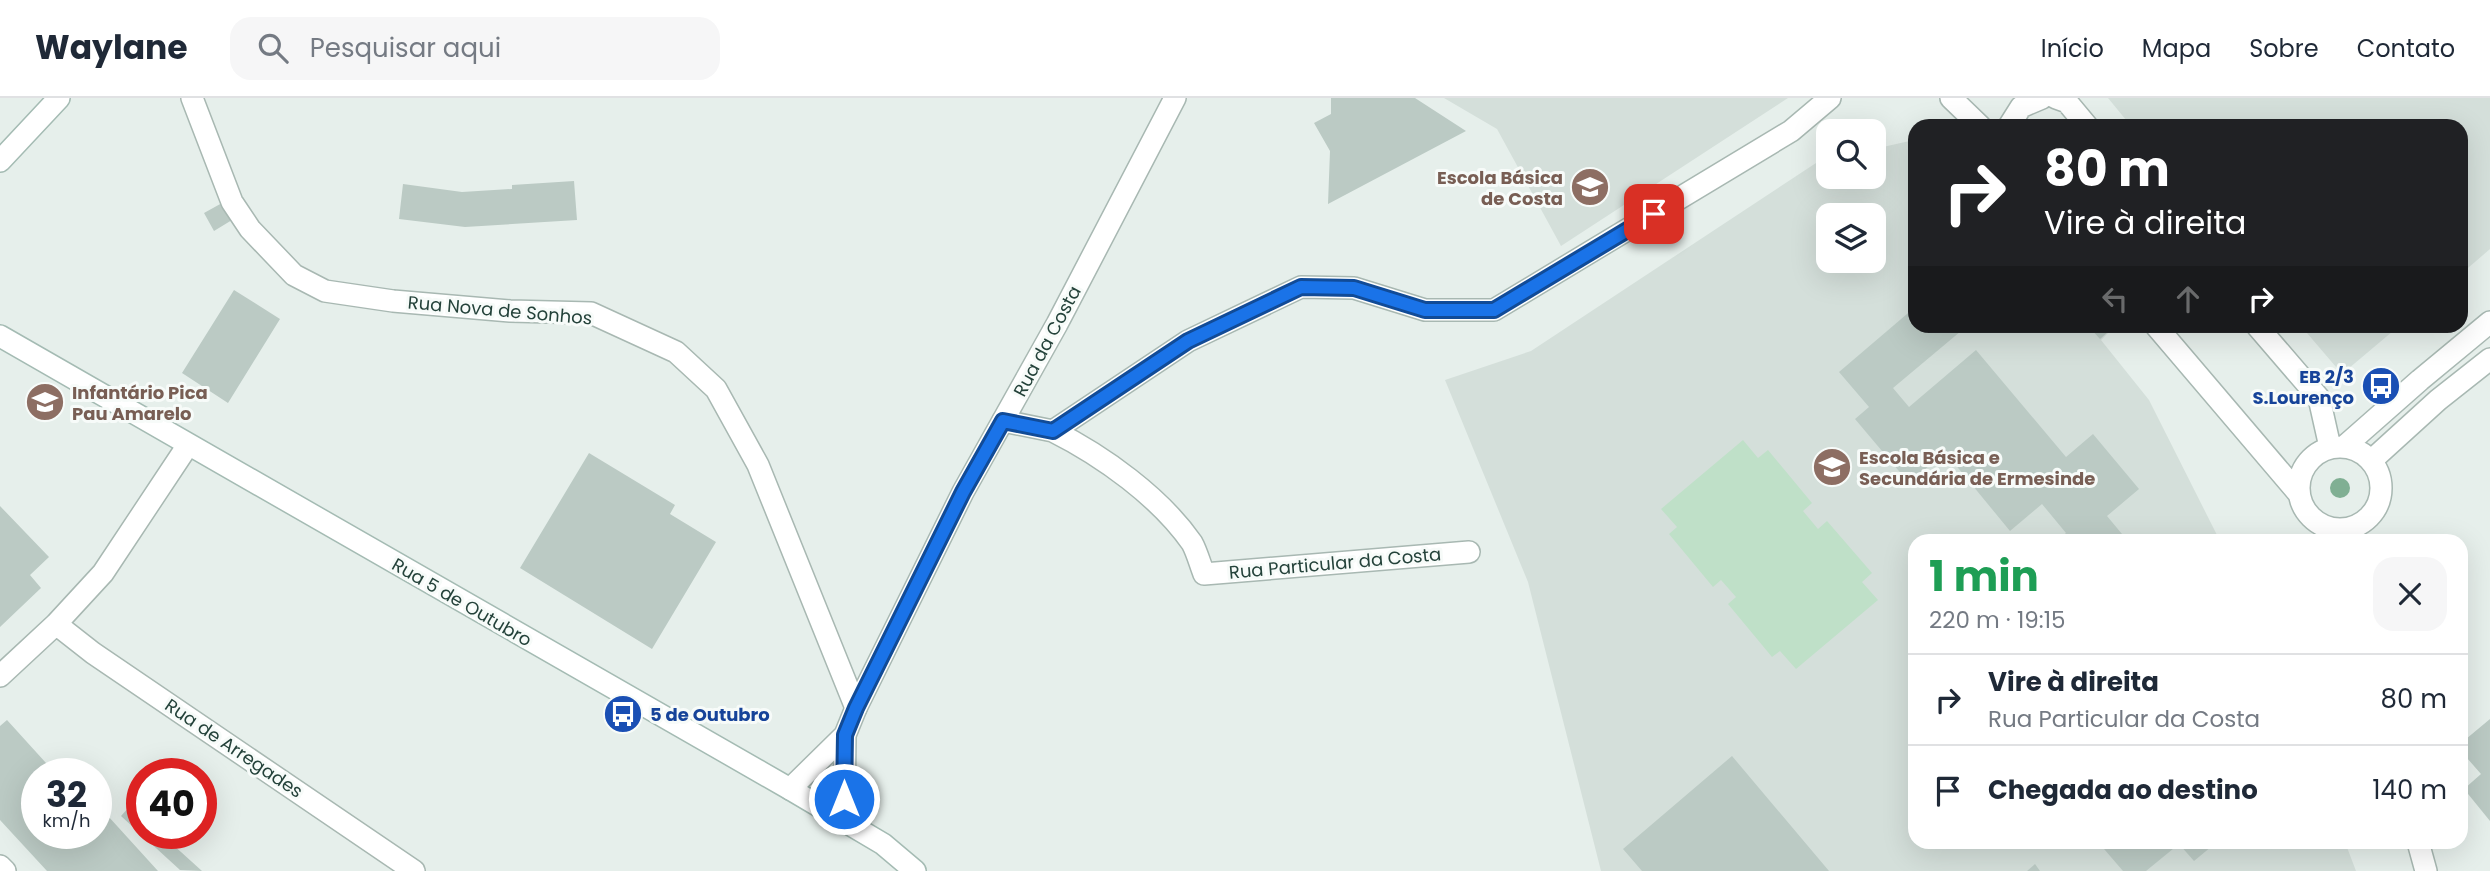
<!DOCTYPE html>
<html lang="pt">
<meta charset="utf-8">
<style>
:root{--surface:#fff;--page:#f6f6f7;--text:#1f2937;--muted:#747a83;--line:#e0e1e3}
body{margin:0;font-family:Poppins,sans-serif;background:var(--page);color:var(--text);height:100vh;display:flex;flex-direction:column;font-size:26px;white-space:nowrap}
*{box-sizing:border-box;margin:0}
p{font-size:23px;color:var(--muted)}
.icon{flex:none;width:38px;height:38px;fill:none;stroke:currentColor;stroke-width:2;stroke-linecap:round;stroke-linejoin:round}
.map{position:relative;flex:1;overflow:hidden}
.details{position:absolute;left:1908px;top:436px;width:560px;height:315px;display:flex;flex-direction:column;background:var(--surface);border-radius:21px;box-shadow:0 7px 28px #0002}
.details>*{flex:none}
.banner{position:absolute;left:1908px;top:21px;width:560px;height:214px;border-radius:21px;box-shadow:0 7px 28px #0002;background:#202124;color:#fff;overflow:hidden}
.tools{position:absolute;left:1816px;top:21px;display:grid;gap:14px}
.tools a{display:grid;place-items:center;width:70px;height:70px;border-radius:14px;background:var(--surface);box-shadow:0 7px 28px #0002;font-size:35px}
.speed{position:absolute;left:21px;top:660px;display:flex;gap:14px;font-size:35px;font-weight:700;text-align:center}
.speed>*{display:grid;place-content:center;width:91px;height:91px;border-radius:50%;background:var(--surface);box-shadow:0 7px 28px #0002;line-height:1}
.speed small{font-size:18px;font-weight:400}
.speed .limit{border:10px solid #d22;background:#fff;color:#111}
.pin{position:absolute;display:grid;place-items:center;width:60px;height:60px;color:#fff;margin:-30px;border-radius:14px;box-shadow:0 4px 10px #0006}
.me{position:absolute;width:77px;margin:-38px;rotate:0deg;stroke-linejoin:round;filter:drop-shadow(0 0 5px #0008)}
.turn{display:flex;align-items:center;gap:24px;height:147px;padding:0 21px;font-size:32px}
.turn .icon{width:91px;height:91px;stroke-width:2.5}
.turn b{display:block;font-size:49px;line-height:60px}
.lanes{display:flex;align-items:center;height:66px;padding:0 21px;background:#0003;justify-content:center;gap:35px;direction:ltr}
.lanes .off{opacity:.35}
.round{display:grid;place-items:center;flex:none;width:74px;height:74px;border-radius:21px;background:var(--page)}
.head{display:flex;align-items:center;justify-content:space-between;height:119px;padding:0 21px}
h1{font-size:42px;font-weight:700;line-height:52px;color:#1e9e55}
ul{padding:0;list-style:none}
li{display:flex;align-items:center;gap:21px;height:91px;padding:0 21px;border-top:2px solid var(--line)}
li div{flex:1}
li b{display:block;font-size:26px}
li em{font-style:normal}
header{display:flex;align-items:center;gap:42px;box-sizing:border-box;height:98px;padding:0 35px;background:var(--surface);border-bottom:2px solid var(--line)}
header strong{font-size:33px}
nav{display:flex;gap:38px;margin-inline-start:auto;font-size:24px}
.search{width:490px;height:63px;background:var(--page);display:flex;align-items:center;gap:18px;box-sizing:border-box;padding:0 24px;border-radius:21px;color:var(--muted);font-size:26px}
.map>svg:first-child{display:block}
.built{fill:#d4dfda;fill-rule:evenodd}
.green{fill:#bfe0c8}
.building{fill:#bbcac4}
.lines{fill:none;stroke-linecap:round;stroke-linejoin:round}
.minor-casing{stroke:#a8b8b2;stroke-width:24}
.tertiary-casing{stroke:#a8b8b2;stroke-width:24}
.secondary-casing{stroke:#a4bbb3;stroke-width:24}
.minor{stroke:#fff;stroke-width:21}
.tertiary{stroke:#fff;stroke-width:21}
.secondary{stroke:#fff;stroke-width:21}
.tree{fill:#80af93}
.route-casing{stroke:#114b97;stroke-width:18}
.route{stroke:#1a73e8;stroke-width:12}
.labels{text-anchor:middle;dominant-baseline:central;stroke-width:6;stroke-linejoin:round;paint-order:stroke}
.education-label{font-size:18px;font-weight:bold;fill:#785e54;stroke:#f7fbf9;text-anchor:start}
.street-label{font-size:18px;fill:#24423a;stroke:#f7fbf9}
.transit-label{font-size:18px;font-weight:bold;fill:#164399;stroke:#f7fbf9;text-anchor:end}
</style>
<header>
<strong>Waylane</strong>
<div class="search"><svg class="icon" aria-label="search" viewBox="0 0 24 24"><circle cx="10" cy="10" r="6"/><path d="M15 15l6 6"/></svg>Pesquisar aqui</div>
<nav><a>Início</a><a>Mapa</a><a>Sobre</a><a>Contato</a></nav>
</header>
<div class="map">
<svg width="2490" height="773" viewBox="0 0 2490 773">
<rect width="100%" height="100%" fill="#e6efeb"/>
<path class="built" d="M 1444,0 L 1788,0 L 1561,148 L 1497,31 Z
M 2108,0 L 2490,0 L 2490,151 L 2461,176 L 2460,28 L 2131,28 Z
M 1914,42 L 1914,228 L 2107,228 L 2111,232 L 2101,242 L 2149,302 L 2220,443 L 1914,443 L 1914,744 L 2345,744 L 2356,773 L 1601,773 L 1528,484 L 1445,282 L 1531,253 L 1816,65 L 1829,62 L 1829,79 L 1874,79 L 1874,51 ZM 1829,117 L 1874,117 L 1874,163 L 1829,163 Z
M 2301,228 L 2399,228 L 2342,276 Z"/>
<path class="green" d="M 1743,342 L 1758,360 L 1768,352 L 1812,405 L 1803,413 L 1818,431 L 1827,423 L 1872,475 L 1862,484 L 1878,502 L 1796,571 L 1780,553 L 1772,559 L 1728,506 L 1736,499 L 1721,482 L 1713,489 L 1669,436 L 1677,429 L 1661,411 Z"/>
<path class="building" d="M 1331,0 L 1415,0 L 1466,33 L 1328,106 L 1330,53 L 1314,25 L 1331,16 Z
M 574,83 L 577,122 L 465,129 L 399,121 L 403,86 L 462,94 L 512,91 L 512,87 Z
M 222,105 L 232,122 L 214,133 L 204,115 Z
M 234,192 L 280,221 L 228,305 L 182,275 Z
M 1914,210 L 1914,228 L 1967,228 L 1893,290 L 1909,309 L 1976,252 L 2066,359 L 2093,336 L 2139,391 L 2107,418 L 2122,436 L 2114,443 L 2057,443 L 2066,435 L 2042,406 L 2010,433 L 1945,354 L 1909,385 L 1855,321 L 1869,309 L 1839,274 Z
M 2091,228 L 2107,228 L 2110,232 L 2100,241 L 2089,229 Z
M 589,355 L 675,407 L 670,416 L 716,444 L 652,551 L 520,470 Z
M 0,408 L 49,459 L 30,477 L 41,490 L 0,529 Z
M 2490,621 L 2490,723 L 2464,691 L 2481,676 L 2460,652 L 2460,646 Z
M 7,622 L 56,676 L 37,676 L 37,735 L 96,735 L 96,720 L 101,725 L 108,718 L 158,773 L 47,773 L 0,722 L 0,628 Z
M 1732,658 L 1829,773 L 1642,773 L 1623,751 Z
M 130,708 L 142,718 L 142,735 L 160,735 L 202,773 L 180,772 L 121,718 Z
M 2098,744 L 2217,744 L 2194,763 L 2179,746 L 2146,773 L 2123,773 Z
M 2035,766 L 2040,773 L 2027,773 Z"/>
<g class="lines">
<g class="minor-casing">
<path id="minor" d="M 192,0 L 232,104 L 250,131 L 294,177 L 325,193 L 393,203 L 510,213 L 591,215 L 676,254 L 716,291 L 758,367 L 856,610
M 1951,0 L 1980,28
M 2056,0 L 2067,4 L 2087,28
M 2009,28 L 2021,9 L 2042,0
M 2156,228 L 2299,396
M 2257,228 L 2319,300 L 2330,349
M 1003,323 L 1053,333 L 1188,243 L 1301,189 L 1354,190 L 1425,212 L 1494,212 L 1791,33 L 1830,0
M 1053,333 C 1103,358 1160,399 1192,445 C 1197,454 1200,466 1204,476 L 1469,454
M 2345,348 L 2420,282 L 2490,224
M2299 390a41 41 0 1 1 82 0a41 41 0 1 1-82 0Z
M 2372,362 L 2438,302 L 2490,261
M 56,526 L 93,555 L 414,773
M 0,578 L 56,526 L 103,475 L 188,347
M 2418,744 L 2426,773
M 0,768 L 5,773"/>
</g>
<g class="tertiary-casing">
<path id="tertiary" d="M 790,691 L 845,637
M 844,723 L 845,637 L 856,610 L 963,394 L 1057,226 L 1175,0"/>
</g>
<g class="secondary-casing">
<path id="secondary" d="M 0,63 L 59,0
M 0,238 L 790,691 L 883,746 L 915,773"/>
</g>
<use href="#minor" class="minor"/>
<use href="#tertiary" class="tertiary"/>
<use href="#secondary" class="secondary"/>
</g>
<circle class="tree" cx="2340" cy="390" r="10"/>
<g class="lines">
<g class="route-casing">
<path id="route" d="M 844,701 L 845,637 L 856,610 L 963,394 L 1003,323 L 1053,333 L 1188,243 L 1301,189 L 1354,190 L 1425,212 L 1494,212 L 1654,116"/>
</g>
<use href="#route" class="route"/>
</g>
<defs>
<g id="school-disc" transform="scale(2.0125)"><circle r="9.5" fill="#8d6e63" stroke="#f7fbf9"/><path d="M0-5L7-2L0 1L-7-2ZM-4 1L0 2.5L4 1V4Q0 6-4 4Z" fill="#fff"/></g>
<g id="bus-disc" transform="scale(2.0125)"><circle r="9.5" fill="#1a4fb4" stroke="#f7fbf9"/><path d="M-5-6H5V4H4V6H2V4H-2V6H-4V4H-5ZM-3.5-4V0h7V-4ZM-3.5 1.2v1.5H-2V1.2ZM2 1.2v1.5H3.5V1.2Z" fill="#fff"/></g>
</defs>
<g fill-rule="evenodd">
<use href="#school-disc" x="1590" y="89"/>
<use href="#bus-disc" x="2381" y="288"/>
<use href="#school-disc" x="45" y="304"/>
<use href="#school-disc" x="1832" y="369"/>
<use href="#bus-disc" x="623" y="616"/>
</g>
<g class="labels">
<g class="education-label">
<text x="1563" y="79" text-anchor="end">Escola Básica<tspan x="1563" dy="21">de Costa</tspan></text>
<text x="72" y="294">Infantário Pica<tspan x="72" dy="21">Pau Amarelo</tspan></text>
<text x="1859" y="359">Escola Básica e<tspan x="1859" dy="21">Secundária de Ermesinde</tspan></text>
</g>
<g class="street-label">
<text transform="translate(500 212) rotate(5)">Rua Nova de Sonhos</text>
<text transform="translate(1047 243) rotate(-62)">Rua da Costa</text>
<text transform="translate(1335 465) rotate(-5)">Rua Particular da Costa</text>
<text transform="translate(462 504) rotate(30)">Rua 5 de Outubro</text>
<text transform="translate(234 650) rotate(34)">Rua de Arregades</text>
</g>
<g class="transit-label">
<text x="2354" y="278">EB 2/3<tspan x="2354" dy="21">S.Lourenço</tspan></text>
<text x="650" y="616" text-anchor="start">5 de Outubro</text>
</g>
</g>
</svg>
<div class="tools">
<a><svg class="icon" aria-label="search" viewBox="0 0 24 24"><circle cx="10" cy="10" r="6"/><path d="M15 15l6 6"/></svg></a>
<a><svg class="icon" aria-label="layers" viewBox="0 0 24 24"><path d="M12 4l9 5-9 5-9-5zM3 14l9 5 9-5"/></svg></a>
</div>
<div class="speed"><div>32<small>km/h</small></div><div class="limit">40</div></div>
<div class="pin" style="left:1654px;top:116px;background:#d93025"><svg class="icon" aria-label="arrive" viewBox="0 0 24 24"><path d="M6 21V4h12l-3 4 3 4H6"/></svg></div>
<svg class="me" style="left:844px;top:701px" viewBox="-20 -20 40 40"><circle r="17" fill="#1a73e8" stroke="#fff" stroke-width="3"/><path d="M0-11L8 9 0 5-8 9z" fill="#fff"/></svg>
<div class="banner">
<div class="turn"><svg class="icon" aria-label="right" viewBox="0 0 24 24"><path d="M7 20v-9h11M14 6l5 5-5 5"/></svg><div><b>80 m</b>Vire à direita</div></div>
<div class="lanes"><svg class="icon off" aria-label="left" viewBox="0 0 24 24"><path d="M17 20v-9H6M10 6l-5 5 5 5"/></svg><svg class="icon off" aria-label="ahead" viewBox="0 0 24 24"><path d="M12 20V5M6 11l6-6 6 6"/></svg><svg class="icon" aria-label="right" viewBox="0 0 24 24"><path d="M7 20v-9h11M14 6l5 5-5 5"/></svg></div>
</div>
<section class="details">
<div class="head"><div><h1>1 min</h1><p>220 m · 19:15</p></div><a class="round"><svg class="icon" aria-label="close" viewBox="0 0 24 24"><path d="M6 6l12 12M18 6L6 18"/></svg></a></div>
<ul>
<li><svg class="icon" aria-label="right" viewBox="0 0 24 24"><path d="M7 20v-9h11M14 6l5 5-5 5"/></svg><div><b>Vire à direita</b><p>Rua Particular da Costa</p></div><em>80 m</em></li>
<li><svg class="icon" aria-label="arrive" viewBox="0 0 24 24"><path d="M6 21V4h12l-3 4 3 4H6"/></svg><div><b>Chegada ao destino</b></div><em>140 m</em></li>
</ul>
</section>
</div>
